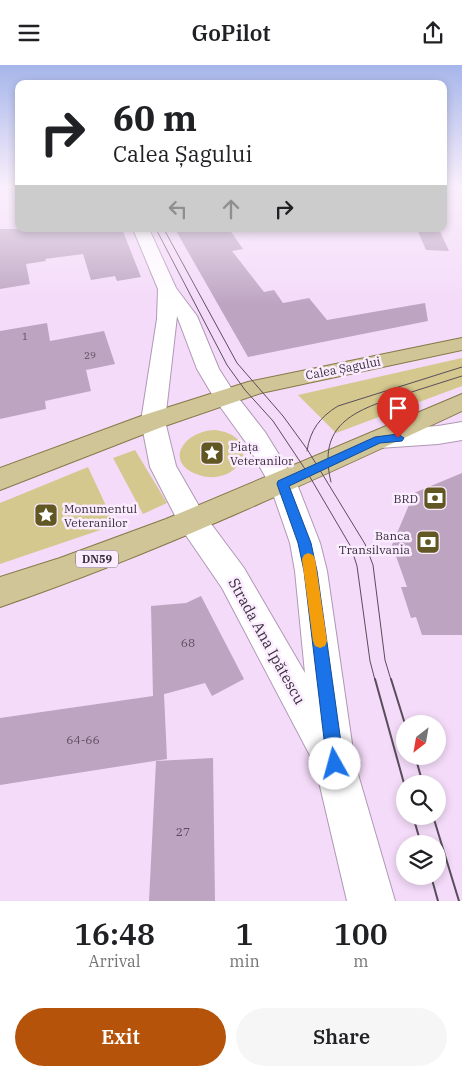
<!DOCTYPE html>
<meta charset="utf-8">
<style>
:root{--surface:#fff;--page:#f6f6f6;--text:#202124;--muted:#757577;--accent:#b45309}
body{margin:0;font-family:"IBM Plex Serif",serif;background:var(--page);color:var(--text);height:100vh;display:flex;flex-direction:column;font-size:19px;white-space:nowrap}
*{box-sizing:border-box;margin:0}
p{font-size:16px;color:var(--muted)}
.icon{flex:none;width:28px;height:28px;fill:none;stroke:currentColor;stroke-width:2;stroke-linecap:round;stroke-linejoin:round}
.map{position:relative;height:836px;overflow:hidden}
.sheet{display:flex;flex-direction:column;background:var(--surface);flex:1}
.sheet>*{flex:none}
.hud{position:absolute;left:15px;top:15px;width:432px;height:152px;border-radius:10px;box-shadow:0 2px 8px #0003;background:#fff;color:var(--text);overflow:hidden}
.needle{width:32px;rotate:211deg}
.controls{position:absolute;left:396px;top:650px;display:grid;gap:10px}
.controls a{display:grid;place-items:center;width:50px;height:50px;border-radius:50%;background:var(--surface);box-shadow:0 2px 8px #0003;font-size:25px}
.pin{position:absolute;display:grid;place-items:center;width:42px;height:42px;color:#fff;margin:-51px -21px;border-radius:50% 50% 50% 0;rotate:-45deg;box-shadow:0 0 5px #0007}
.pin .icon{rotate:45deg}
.me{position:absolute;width:55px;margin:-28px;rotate:353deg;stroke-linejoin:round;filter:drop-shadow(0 0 4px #0008)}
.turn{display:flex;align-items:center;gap:18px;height:105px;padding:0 15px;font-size:22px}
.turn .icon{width:65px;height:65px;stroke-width:2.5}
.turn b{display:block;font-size:35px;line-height:42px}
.lanes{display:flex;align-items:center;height:48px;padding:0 15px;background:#0003;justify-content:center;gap:25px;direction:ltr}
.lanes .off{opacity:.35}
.eta{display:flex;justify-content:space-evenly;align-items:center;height:85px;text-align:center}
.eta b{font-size:30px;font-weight:600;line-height:35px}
.cta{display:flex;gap:10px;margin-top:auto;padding:10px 15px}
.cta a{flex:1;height:58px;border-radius:30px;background:var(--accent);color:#fff;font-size:20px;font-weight:600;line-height:58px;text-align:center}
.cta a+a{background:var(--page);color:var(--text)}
header{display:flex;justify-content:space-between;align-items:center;height:65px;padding:0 15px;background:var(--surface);font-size:22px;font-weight:600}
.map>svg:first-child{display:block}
.green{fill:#d4c88e}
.building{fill:#bda5c2}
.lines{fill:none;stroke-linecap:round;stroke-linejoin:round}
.street-casing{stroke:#af98b5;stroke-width:2}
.secondary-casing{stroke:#af98b5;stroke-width:2}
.primary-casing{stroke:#867849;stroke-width:2}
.street{fill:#fff;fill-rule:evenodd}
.secondary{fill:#fff;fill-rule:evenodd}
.primary{fill:#cfc596;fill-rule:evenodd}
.tram-far1{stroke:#594d5c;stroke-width:1}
.tram{stroke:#594d5c;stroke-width:2}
.route{fill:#1a73e8;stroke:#114b97}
.slow{fill:#f59e0b}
.labels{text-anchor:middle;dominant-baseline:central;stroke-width:5;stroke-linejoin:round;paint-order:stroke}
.number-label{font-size:10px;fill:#5c4e5e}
.shield{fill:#fbecff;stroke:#756977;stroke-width:1}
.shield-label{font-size:11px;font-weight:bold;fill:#3b313d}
.street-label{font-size:12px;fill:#3b313d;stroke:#fbecff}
.poi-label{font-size:12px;fill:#3b313d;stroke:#fbecff;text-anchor:start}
.near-number-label{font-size:12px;fill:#5c4e5e}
.near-street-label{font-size:15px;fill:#3b313d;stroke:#fbecff}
</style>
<header><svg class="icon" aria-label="menu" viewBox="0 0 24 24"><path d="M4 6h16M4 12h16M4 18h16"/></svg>GoPilot<svg class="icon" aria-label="share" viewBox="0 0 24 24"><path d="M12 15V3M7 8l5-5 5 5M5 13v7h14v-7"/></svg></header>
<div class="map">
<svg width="462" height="836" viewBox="0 0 462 836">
<rect width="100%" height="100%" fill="#f4dbf9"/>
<path class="green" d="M 462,293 L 462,321 L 336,368 L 298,330 Z
M 216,365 C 266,373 239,423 199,410 C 162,398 184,365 216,365 Z
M 135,385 L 167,438 L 143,449 L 113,393 Z
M 88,402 L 115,460 L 0,499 L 0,438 Z"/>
<path class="building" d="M 0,164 L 122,164 L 141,212 L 117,216 L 115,211 L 91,215 L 83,189 L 45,194 L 46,196 L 26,199 L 30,219 L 0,224 Z
M 175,164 L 229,164 L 243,184 L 232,186 L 264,227 L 274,225 L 283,238 L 309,233 L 327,255 L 425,238 L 428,256 L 248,292 Z
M 417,164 L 439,164 L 449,186 L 426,185 Z
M 47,258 L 50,276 L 104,266 L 115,299 L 86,305 L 91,326 L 45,336 L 46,344 L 0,354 L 0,266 Z
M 462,408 L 462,570 L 422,570 L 416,552 L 411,553 L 401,522 L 407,522 L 392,480 L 414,428 Z
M 201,531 L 244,614 L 212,631 L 205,618 L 161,630 L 164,629 L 167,694 L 0,720 L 0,653 L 153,631 L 151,541 L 186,538 Z
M 213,693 L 215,836 L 149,836 L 156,696 Z"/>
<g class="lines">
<g class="street-casing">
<path id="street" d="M 462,357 L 462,375 L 438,379 L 379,383 L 370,380 L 366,374 L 370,368 L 379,365 L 438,361 Z"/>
</g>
<g class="secondary-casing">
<path id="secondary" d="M 133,164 L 149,164 L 176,223 L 197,251 L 219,304 L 233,326 L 265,367 L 297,419 L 320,478 L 327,506 L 355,699 L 395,836 L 347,836 L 315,700 L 222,523 L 183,466 L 150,402 L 141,356 L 157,254 L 158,224 ZM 177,251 L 197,304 L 216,336 L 247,379 L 270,420 L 290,478 L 295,506 L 305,608 L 244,503 L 203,448 L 176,401 L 165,356 Z"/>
</g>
<g class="primary-casing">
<path id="primary" d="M 462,273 L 462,285 L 261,328 L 162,362 L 0,425 L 0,403 L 144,350 L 248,317 Z
M 462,329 L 462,346 C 310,417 159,487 0,542 L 0,512 L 60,493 L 166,454 Z"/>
</g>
<use href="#street" class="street"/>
<use href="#secondary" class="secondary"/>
<use href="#primary" class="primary"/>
<path class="tram-far1" d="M 156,164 L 227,300 L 245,325 L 273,356 L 307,407 L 351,482 L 357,501 L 370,596 L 375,615
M 165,166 L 237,298 L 283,351 L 307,384 L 365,479 L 373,500 L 385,595 L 391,615
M 307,386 C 310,365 320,352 338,341 L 462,302
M 331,417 C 317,360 353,346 399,331 C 420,324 441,318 462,311"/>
<path class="tram" d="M 375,614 L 405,722
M 391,614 L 405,659
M 415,691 L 423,719
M 413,751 L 421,779
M 433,751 L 459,836
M 431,811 L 438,836"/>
</g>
<linearGradient id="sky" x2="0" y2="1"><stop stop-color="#a6b6ea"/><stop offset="0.51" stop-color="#faeffc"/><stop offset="1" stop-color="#faeffc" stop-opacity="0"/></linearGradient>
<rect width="462" height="239" fill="url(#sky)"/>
<path class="route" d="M 398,369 L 404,373 L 402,376 L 380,378 L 289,421 L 311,478 L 317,506 L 344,699 L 341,705 L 335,707 L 329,705 L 327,699 L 304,506 L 298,478 L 277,419 L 278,416 L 375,372 Z"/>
<path class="slow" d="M 308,488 L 313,490 L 315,494 L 327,576 L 325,581 L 320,583 L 315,581 L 313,576 L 302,494 L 304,490 Z"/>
<defs>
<g id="sight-square" transform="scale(1.25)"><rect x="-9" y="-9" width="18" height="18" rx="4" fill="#615723" stroke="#fbecff"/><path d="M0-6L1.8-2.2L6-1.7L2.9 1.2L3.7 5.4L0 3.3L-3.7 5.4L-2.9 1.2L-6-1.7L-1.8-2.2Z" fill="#fff"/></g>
<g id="bank-square" transform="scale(1.25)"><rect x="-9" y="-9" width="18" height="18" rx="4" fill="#615723" stroke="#fbecff"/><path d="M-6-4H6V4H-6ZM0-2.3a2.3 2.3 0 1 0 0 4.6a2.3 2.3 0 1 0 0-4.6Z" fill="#fff"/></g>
</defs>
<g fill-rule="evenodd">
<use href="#sight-square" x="212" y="388"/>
<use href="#bank-square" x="435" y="433"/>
<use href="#sight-square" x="46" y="450"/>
<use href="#bank-square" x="428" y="477"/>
</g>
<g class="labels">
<g class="number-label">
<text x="25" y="271">1</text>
<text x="90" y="290">29</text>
</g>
<rect class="shield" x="76" y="485.5" width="42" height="17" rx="4"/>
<g class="shield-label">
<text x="97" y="494">DN59</text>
</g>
<g class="street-label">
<text transform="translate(343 303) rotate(-11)">Calea Șagului</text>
</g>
<g class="poi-label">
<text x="230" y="381">Piața<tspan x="230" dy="14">Veteranilor</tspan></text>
<text x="418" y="433" text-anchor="end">BRD</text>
<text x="64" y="443">Monumentul<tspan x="64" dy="14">Veteranilor</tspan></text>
<text x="410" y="470" text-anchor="end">Banca<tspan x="410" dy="14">Transilvania</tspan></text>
</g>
<g class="near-number-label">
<text x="188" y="577">68</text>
<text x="83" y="674">64-66</text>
<text x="183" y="766">27</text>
</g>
<g class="near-street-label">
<text transform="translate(267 576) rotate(61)">Strada Ana Ipătescu</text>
</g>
</g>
</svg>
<div class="controls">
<a><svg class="needle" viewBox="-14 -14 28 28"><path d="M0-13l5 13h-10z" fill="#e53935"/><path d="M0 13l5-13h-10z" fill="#757577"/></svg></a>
<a><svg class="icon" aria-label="search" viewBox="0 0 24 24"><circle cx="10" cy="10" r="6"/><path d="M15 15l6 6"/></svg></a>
<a><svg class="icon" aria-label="layers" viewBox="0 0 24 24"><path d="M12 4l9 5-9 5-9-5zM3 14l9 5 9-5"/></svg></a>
</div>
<div class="pin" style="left:398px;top:373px;background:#d93025"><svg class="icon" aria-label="arrive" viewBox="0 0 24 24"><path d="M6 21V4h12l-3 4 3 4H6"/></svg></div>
<svg class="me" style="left:335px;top:699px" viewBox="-20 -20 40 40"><circle r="19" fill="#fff"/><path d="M0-13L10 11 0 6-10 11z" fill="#1a73e8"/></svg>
<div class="hud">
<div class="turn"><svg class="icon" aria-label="right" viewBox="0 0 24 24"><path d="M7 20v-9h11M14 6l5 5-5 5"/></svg><div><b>60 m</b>Calea Șagului</div></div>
<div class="lanes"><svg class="icon off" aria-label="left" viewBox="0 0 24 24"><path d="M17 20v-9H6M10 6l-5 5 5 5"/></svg><svg class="icon off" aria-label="ahead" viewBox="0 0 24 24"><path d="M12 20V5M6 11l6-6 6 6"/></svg><svg class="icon" aria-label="right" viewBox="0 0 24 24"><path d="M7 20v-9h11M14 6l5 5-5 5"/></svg></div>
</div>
</div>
<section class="sheet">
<div class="eta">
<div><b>16:48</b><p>Arrival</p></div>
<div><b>1</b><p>min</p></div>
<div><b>100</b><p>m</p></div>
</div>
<div class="cta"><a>Exit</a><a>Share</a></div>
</section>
